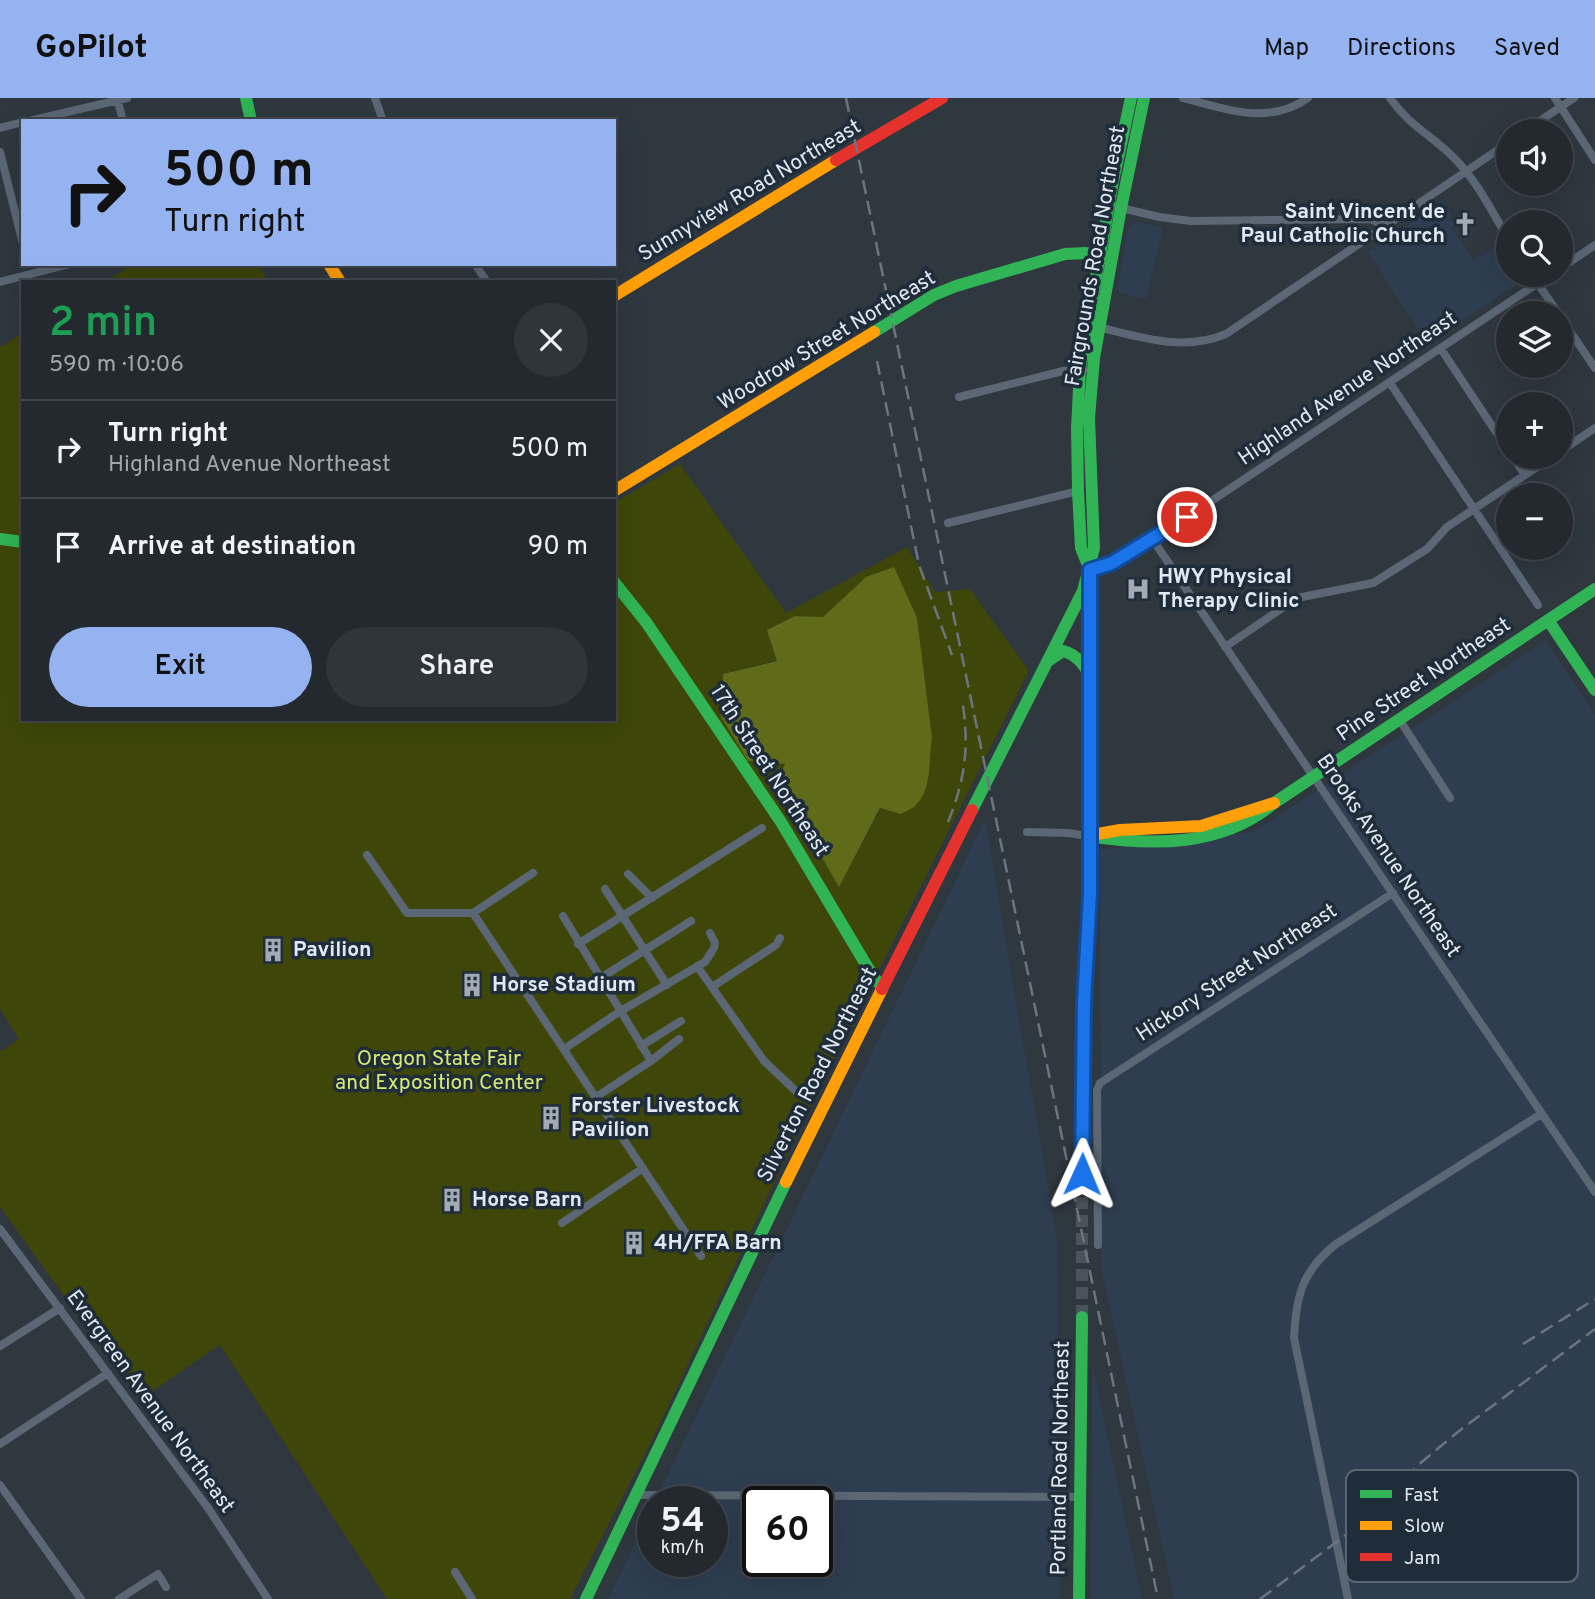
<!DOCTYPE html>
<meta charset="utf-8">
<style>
:root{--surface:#23292f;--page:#2f353b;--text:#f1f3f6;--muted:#a3a6aa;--line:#40454b;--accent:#95b2f1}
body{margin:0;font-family:Overpass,sans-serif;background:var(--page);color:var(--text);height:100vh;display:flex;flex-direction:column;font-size:26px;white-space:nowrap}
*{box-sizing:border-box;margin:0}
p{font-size:23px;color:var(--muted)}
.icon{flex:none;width:38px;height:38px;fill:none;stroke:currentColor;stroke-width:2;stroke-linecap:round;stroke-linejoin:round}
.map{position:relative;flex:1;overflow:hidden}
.panel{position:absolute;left:21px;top:182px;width:595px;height:441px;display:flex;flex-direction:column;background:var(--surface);border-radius:0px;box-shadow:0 7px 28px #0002,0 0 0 2px var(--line)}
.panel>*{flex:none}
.hud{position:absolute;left:21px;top:21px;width:595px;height:147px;border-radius:0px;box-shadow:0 7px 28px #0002,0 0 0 2px var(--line);background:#95b2f1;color:#111;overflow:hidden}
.buttons{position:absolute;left:1496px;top:21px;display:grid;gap:14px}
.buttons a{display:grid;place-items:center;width:77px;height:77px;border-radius:50%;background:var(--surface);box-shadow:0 7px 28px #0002,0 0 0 2px var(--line);font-size:35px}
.speed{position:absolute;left:637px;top:1388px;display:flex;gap:14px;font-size:35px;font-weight:700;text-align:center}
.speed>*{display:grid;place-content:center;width:91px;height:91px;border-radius:50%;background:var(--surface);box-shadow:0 7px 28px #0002,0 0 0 2px var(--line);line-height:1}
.speed small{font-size:18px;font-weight:400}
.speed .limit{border:4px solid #111;border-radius:10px;background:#fff;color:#111}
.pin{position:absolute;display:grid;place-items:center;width:60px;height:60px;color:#fff;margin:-30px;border:4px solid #fff;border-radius:50%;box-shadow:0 2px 7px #0007}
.me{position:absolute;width:77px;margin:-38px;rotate:1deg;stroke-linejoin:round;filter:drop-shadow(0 0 5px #0008)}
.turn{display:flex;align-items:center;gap:24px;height:147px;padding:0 28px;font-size:32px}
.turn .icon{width:91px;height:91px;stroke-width:2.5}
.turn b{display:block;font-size:49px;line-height:60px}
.round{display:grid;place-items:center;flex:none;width:74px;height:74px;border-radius:37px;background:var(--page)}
.summary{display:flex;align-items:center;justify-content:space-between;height:119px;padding:0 28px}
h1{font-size:42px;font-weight:600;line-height:52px;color:#1e9e55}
.button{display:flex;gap:14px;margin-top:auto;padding:14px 28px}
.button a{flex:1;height:80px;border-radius:42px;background:var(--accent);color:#111;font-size:28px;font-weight:600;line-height:80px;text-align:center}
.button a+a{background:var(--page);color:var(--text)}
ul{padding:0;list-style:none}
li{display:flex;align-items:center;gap:21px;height:98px;padding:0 28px;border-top:2px solid var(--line)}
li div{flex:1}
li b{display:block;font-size:26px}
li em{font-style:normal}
header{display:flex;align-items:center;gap:42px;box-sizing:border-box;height:98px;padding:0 35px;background:var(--accent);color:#111}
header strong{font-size:33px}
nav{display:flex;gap:38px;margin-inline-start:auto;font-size:24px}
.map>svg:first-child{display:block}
.built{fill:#2e3e50;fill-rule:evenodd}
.green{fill:#3e4709;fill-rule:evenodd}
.forest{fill:#5f6b19}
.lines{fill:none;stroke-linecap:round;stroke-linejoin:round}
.primary-tunnel{stroke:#4a525a;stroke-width:12;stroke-dasharray:12 6;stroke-linecap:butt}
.street{stroke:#5b6775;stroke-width:8}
.fast{stroke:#30b455;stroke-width:12}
.slow{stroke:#ff9f0a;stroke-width:12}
.jam{stroke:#e5322d;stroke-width:12}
.rail{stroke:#6c757f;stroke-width:2.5;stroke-dasharray:14 7;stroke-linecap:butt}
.route-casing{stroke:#114b97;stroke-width:18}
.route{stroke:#1a73e8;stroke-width:12}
.labels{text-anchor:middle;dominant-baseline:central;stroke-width:7;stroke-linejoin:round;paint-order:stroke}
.street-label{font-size:21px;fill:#e0e9f2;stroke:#1f2c3a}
.poi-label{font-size:21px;font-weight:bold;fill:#e0e9f2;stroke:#1f2c3a;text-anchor:start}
.park-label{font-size:21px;fill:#d7ea74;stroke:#1f2c3a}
.key{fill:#1f2c3a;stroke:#596571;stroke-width:2}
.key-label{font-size:19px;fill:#e0e9f2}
</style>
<header>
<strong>GoPilot</strong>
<nav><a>Map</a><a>Directions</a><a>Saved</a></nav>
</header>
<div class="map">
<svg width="1595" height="1501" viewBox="0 0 1595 1501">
<rect width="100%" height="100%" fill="#2f373f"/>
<path class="built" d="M 1442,103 L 1452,117 L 1449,120 L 1454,128 L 1452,130 L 1473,162 L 1498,147 L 1508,163 L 1508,177 L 1518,177 L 1522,183 L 1428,246 L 1368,154 Z
M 1136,124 L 1163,129 L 1146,201 L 1117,194 L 1128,129 Z
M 1546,543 L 1595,616 L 1595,1501 L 1174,1501 L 1101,1169 L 1100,752 L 1253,734 Z
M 985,722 L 1057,1142 L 1060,1501 L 608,1501 L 653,1409 L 653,1463 L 712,1463 L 712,1404 L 655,1403 ZM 758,1404 L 817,1404 L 817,1463 L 758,1463 Z
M 1092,1265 L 1142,1501 L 1091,1501 Z"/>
<path class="green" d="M 133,166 L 257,166 L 269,184 L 105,184 Z
M 23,235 L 23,621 L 614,621 L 614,405 L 680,366 L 786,515 L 907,449 L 935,494 L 970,491 L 1029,573 L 812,1005 L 652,1342 L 570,1501 L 387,1501 L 220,1247 L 139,1302 L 0,1109 L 0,954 L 19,941 L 0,911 L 0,249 ZM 866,479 L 917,520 L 932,640 L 928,658 L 929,675 L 881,710 L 839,788 L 824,763 L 812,752 L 786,666 L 723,576 L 778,562 L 795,518 L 823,519 Z"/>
<path class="forest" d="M 894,469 L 917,520 L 932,640 C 928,661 933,690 916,707 C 913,711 905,713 901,716 L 880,710 L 839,789 L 824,763 L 812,752 L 777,686 L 785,666 L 748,663 L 721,619 L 723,576 L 777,563 L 767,532 L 795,518 L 823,519 L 866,479 Z"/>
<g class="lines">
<path class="primary-tunnel" d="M 1082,1219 L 1082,1075"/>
<path class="street" d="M 117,0 L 123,23
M 375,0 L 383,23
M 1183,0 C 1227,11 1268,28 1308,0
M 1390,0 C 1410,29 1435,39 1457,63 C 1478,85 1492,114 1508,140
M 1555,0 L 1595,62
M 29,23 L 127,0
M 0,30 L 23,24
M 1525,33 L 1574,0
M 0,54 L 23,146
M 1109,107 L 1159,119 L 1191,123 L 1371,121 L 1384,128
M 475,166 L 487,184
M 1561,170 L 1595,147
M 1532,177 L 1558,215
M 0,184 L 70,166
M 1561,220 L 1595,270
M 1098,229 C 1141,239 1183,254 1226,236 L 1508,45
M 1441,251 L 1508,352
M 1390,285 L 1538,507
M 959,299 L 1063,273 L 1083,272
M 1561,353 L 1595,330
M 1513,359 L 1525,377
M 948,425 L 1078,393
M 1153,442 L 1595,1094
M 1090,472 L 1113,465 L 1144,445 L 1153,442 L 1550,177
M 1225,549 L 1297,500 L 1373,485 L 1427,451 L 1447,429 L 1552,359
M 1399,621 L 1450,700
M 1027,734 L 1068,735 L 1088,738
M 367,757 L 407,815 L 473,815 L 533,775
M 628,776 L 652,800
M 605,791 L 667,887
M 473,815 L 701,1158
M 563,818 L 651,963 L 596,999
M 578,846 L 762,730
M 697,868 L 764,963 L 798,995
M 599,881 L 691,823
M 712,889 L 776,847 L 780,840
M 641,948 L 681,923
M 564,951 L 619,914 L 705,864 L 714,850 L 715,845 L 710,835
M 651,963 L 679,941
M 562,1125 L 643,1070
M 0,1131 L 208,1410 L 268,1501
M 1098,1147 L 1097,992 L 1100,985 L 1393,795
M 0,1248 L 60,1210
M 0,1346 L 108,1275
M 0,1387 L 81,1501
M 637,1397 L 1079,1399
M 455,1474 L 472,1501
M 119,1501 L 158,1476 L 166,1489
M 1348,1501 L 1294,1240 C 1296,1198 1302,1173 1336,1146 L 1541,1016"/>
<path class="fast" d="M 246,0 L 251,23
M 874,234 L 934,197 L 956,188 L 1065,156 L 1086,155 L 1108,161
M 0,441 L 23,444
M 614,484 L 646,524 L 781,724 L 874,880 L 883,889
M 1548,522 L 1595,592
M 1048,563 L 1063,553 C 1077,557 1083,566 1090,577
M 1090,615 L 1090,472 L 1081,450 L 1078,393 L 1077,330 L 1080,271 L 1113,83 L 1131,0
M 972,712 L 1083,493 L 1094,450 L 1089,320 L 1094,260 L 1121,110 L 1144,0
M 1088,738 C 1153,748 1222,749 1274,705 L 1595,491
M 586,1501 L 786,1084
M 1079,1501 L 1082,1219"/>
<path class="slow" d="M 329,166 L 340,184
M 614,198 L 836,62
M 614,393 L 874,234
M 1092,737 L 1120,732 L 1201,728 L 1274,705
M 1082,1075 C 1084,921 1089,768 1090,615
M 786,1084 L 882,891"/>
<path class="jam" d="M 836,62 L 942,0
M 882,891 L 972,712"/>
<path class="rail" d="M 846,0 L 1158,1501
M 877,263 L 919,467 L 952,557
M 948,724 C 965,682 969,651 963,607
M 1523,1246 L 1595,1201
M 1260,1501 L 1366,1422 L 1417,1368 L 1459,1333 L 1595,1231"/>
</g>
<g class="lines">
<g class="route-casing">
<path id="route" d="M 1082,1076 L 1084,904 L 1090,795 L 1090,472 L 1112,465 L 1187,419"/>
</g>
<use href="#route" class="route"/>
</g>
<defs>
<g id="church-bare" transform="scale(1.89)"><path d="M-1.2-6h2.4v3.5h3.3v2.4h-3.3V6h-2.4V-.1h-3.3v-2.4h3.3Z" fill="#a2abb3" stroke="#1f2c3a" stroke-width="2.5" paint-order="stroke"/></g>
<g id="hospital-bare" transform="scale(1.89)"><path d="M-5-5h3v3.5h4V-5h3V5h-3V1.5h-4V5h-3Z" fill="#a2abb3" stroke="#1f2c3a" stroke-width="2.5" paint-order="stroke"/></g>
<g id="building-bare" transform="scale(1.89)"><path d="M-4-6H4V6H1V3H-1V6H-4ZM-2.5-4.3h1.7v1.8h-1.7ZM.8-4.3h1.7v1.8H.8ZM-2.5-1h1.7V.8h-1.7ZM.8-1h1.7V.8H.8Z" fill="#a2abb3" stroke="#1f2c3a" stroke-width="2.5" paint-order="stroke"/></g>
</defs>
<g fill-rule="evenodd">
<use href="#church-bare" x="1465" y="126"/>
<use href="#hospital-bare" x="1138" y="491"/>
<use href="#building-bare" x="273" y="852"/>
<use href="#building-bare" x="472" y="887"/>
<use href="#building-bare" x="551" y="1020"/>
<use href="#building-bare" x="452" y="1102"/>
<use href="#building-bare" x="634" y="1145"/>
</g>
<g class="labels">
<g class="street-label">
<text transform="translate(750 93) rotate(-31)">Sunnyview Road Northeast</text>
<text transform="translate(1096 158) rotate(-80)">Fairgrounds Road Northeast</text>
<text transform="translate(827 243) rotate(-31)">Woodrow Street Northeast</text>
<text transform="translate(1348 291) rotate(-34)">Highland Avenue Northeast</text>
<text transform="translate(1424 582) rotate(-34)">Pine Street Northeast</text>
<text transform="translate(769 673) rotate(57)">17th Street Northeast</text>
<text transform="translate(1388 758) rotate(56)">Brooks Avenue Northeast</text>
<text transform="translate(1237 875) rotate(-33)">Hickory Street Northeast</text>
<text transform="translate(818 977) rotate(-63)">Silverton Road Northeast</text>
<text transform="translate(150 1304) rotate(54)">Evergreen Avenue Northeast</text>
<text transform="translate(1061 1360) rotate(-89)">Portland Road Northeast</text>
</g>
<g class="poi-label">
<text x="1445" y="114" text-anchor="end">Saint Vincent de<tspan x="1445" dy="24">Paul Catholic Church</tspan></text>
<text x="1158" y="479">HWY Physical<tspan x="1158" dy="24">Therapy Clinic</tspan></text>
<text x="293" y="852">Pavilion</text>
<text x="492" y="887">Horse Stadium</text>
<text x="571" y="1008">Forster Livestock<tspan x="571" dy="24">Pavilion</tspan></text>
<text x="472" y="1102">Horse Barn</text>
<text x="654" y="1145">4H/FFA Barn</text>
</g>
<g class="park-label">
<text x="439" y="961">Oregon State Fair<tspan x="439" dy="24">and Exposition Center</tspan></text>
</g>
</g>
<rect x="1346" y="1372" width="232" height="112" rx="10" class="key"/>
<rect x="1360" y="1392" width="32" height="8" fill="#30b455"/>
<rect x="1360" y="1423" width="32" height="9" fill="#ff9f0a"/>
<rect x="1360" y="1455" width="32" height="8" fill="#e5322d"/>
<g class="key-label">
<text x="1404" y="1403">Fast</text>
<text x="1404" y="1434">Slow</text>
<text x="1404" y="1466">Jam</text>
</g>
</svg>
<div class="buttons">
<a><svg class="icon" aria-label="sound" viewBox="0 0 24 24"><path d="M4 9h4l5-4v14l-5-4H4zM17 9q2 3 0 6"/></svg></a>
<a><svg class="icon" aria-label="search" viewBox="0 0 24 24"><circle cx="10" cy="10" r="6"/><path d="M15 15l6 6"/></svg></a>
<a><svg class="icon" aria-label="layers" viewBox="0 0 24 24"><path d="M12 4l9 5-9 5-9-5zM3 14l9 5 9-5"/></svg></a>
<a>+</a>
<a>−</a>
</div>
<div class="speed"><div>54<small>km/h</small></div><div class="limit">60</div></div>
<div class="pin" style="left:1187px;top:419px;background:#d93025"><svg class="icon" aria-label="arrive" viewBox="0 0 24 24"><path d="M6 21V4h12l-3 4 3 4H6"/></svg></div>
<svg class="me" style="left:1082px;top:1076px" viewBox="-20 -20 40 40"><path d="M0-17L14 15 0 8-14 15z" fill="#1a73e8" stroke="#fff" stroke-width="4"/></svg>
<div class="hud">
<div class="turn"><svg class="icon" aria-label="right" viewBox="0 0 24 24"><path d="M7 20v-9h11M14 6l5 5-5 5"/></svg><div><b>500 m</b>Turn right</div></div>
</div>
<section class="panel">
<div class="summary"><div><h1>2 min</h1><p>590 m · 10:06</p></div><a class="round"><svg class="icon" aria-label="close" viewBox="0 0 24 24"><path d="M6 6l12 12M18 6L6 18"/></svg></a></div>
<ul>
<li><svg class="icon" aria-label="right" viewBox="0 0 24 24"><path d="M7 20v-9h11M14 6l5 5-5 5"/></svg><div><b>Turn right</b><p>Highland Avenue Northeast</p></div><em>500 m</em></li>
<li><svg class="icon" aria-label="arrive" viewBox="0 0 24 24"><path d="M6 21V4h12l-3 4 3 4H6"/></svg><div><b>Arrive at destination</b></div><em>90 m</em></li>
</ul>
<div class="button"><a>Exit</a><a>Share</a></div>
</section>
</div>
